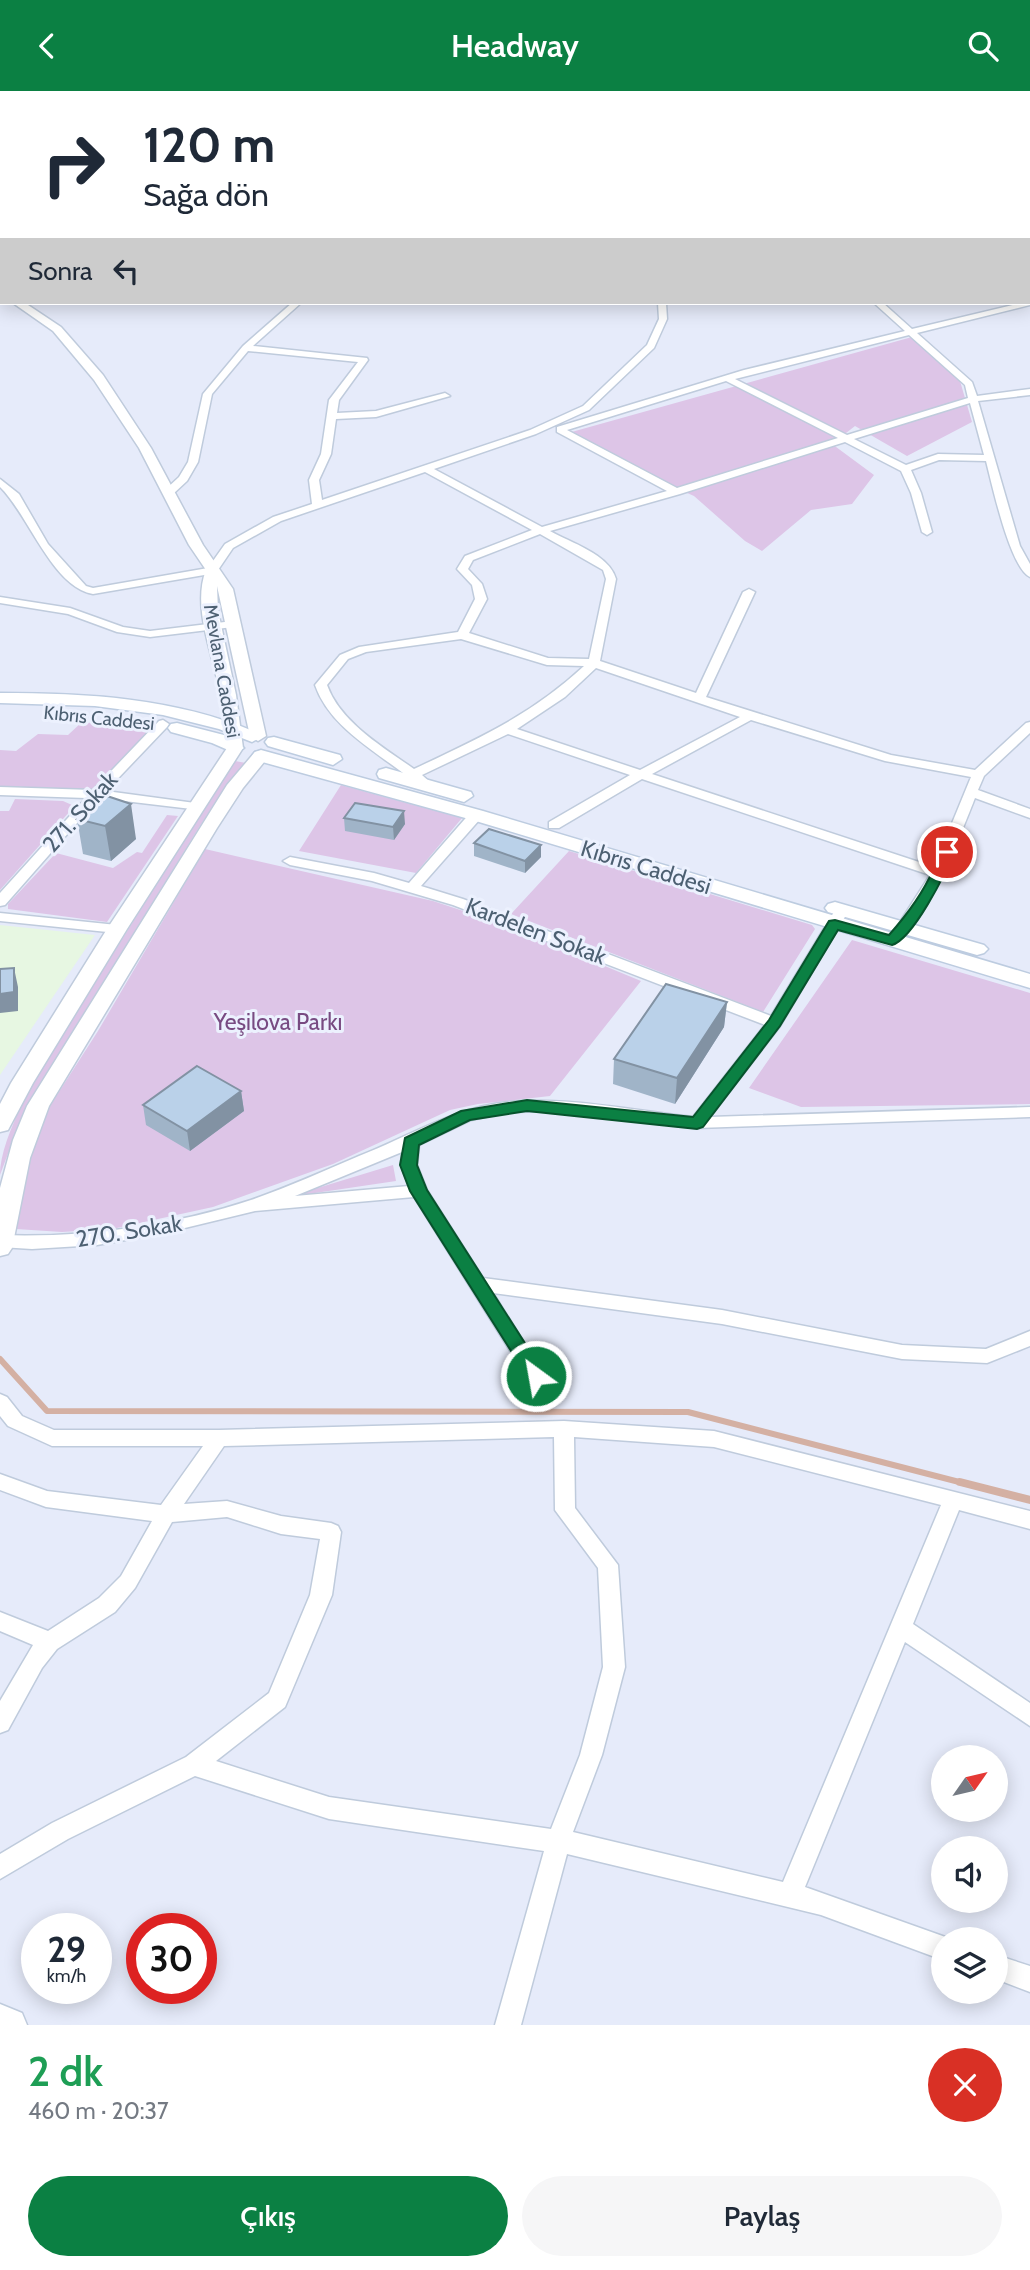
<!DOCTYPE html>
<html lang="tr">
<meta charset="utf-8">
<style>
:root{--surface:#fff;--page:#f6f6f7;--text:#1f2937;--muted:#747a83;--accent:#0b8043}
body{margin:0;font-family:Cabin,sans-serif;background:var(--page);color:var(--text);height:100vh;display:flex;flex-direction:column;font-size:26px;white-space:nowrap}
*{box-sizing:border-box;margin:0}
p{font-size:23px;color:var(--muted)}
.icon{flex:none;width:38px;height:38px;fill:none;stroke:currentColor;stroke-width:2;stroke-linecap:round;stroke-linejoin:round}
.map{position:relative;height:1934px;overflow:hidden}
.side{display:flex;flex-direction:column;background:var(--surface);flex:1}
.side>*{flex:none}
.guide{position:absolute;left:0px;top:0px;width:1031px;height:214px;box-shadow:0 4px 18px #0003;background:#fff;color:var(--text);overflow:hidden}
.needle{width:46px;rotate:56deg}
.fabs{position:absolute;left:931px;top:1654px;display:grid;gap:14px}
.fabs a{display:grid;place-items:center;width:77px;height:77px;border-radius:50%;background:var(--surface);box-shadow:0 4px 18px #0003;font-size:35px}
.speed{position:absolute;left:21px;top:1822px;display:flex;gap:14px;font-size:35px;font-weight:700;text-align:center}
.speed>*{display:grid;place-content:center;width:91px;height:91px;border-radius:50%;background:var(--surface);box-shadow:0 4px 18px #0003;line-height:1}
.speed small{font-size:18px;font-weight:400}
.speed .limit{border:10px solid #d22;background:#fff;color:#111}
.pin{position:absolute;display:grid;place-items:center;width:60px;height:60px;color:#fff;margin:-30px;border:4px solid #fff;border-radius:50%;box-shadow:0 2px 7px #0007}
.me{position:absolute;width:77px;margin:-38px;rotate:328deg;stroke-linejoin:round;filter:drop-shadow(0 0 5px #0008)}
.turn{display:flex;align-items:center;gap:24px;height:147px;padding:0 28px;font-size:32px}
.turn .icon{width:91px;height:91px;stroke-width:2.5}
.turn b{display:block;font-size:49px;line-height:60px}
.then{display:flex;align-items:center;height:66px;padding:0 28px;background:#0003;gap:14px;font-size:26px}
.round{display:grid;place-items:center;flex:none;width:74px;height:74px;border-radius:37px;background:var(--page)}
.summary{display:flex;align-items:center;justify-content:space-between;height:119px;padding:0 28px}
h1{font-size:42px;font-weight:600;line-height:52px;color:#1e9e55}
.primary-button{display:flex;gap:14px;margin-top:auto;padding:14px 28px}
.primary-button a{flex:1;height:80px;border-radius:42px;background:var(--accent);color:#fff;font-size:28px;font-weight:600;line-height:80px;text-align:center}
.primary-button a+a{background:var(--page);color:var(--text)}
header{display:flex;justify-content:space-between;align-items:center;height:91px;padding:0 28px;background:var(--accent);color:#fff;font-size:32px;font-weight:600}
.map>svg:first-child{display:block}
.education{fill:#e7f7e2}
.green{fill:#ddc5e7}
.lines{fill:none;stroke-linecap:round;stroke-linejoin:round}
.stream-far1{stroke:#d4b0a3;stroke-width:6}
.stream{stroke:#d4b0a3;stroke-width:8}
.minor-casing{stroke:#bfcbdc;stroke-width:3}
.tertiary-casing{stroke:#bfcbdc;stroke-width:3}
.secondary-casing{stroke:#bdcce0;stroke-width:3}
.minor{fill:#fff;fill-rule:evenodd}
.tertiary{fill:#fff;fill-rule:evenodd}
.secondary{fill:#fff;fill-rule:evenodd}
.wall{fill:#a0b4c8}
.shaded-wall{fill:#8292a3}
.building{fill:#bad1e9;stroke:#8292a3;stroke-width:2}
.route{fill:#0b8043;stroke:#07532c;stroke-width:2}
.labels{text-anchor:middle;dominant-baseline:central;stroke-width:6;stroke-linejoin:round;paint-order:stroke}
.far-street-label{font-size:19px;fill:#4d6072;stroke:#ecf1fe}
.street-label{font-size:23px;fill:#4d6072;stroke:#ecf1fe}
.park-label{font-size:23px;fill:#784b82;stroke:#ecf1fe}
</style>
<header><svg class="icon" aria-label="back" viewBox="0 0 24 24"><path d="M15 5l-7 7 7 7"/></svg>Headway<svg class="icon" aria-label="search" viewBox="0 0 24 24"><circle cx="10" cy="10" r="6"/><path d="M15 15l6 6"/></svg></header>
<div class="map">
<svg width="1030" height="1934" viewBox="0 0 1030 1934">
<rect width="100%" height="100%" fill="#e6ebfa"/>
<path class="education" d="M 0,834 L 95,844 L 0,984 Z"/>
<path class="green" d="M 912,246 L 960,290 L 972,331 L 907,365 L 855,335 L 832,353 L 874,384 L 852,413 L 811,419 L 762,460 L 745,450 L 694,405 L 630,377 L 568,342 Z
M 82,631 L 150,638 L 93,699 L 0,695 L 0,659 L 16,660 L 38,643 L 68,644 Z
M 235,670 L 246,672 L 222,701 L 198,738 L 22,1025 L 0,1084 C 0,1030 75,924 104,877 C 148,807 191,738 235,670 Z
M 341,694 L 462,727 L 416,782 L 299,760 Z
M 15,708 L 63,710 L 72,714 L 71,719 L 0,799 L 0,720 L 9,720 Z
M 167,724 L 178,725 L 107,831 L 8,818 L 8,813 L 56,762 L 113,777 L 137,761 L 142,762 Z
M 205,758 L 433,810 L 503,833 L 641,890 L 550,1005 L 478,1013 L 450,1019 L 333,1073 L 213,1116 L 112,1138 L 62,1141 L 16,1138 L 33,1057 L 46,1021 L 98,940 Z
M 569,760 L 812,834 L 815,838 L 763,921 L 511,823 Z
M 852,849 L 1030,902 L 1030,1013 L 801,1016 L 749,997 Z
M 393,1074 L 396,1090 L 288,1106 Z"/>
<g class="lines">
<path class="stream-far1" d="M 0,1268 L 47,1320 L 688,1321 L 967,1393"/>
<path class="stream" d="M 960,1391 L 1030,1409"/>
<g class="minor-casing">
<path id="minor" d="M 463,0 L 469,0 L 469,2 L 463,2 Z
M 706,0 L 712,0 L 712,2 L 706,2 Z
M 0,113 L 2,113 L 2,117 L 0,117 Z
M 1030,210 L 1030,214 L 917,242 L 972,291 L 977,305 L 1030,298 L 1030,304 L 978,310 L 1020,455 L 1030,473 L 1030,486 C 1010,477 992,393 986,370 L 939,369 L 911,379 L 921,402 L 932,441 L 927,444 L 922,441 L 911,402 L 901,380 L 845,351 L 680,403 L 550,440 C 571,452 609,463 616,488 L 600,570 L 696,602 L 743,501 L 749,498 L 755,501 L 706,606 L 891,664 L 975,679 L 1026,632 L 1030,631 L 1030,642 L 984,685 L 978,699 L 1030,718 L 1030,727 L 975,707 C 964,735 922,844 894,851 L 887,847 L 898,834 L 930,784 L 642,688 L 559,737 L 549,737 L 549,731 L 630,684 L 508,643 L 422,684 L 432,693 L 426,697 C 416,694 407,685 399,679 C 368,656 328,632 315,594 L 340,564 L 359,556 L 458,541 L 475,508 L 472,494 L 457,478 L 465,465 L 532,439 L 425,381 L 281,430 L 233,457 L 216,482 L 93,503 C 52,496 29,424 0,396 L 0,388 L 19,403 L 48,453 L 86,495 L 93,497 L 208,477 L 225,453 L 273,426 L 312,413 L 309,389 L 321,363 L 329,309 L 358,271 L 248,260 L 212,303 L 198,371 L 187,390 L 173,403 L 165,403 L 165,399 L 179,386 L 188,371 L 203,303 L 243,255 L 292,212 L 301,212 L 253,255 L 367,267 L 368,269 L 339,309 L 337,322 L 376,320 L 445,302 L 450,305 L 376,326 L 336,328 L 331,363 L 319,389 L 322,409 L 530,339 L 583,315 L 647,254 L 659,228 L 658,212 L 666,212 L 667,228 L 654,257 L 589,319 L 536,343 L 434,378 L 542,436 L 667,400 L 557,341 L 557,336 L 744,279 L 905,240 L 874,212 L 883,212 L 912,238 ZM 909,244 L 965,294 L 968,307 L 847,344 L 735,288 ZM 726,290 L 838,347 L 677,397 L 567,339 ZM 970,312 L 984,364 L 938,363 L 906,374 L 854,348 ZM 540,443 L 603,479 L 606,488 L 589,568 L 548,567 L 469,542 L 487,508 L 482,493 L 468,478 L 473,469 ZM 461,548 L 547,574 L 584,575 C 530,625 479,647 414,678 C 383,656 340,631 327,594 L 348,568 L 366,561 ZM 596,577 L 740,626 L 640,679 L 517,638 L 565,606 ZM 751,629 L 885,670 L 971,686 L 934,776 L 652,683 Z
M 0,506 L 70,517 L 123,536 L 150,540 L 233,530 L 239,533 L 233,536 L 150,546 L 117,541 L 68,523 L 0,512 Z
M 163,629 L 169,633 L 167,636 L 106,700 L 195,712 L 202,716 L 200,719 L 99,707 L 5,814 L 0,815 L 0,802 L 86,707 L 0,704 L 0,696 L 93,699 L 159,630 Z
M 476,720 L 483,724 L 481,727 L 421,795 L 463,808 L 771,925 L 837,816 L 847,816 L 849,819 L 780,935 L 710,1026 L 1030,1016 L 1030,1026 L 697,1037 L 547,1020 L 508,1021 L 471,1029 L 419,1054 L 417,1074 L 427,1099 L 483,1187 L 722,1219 L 902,1254 L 986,1258 L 1030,1240 L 1030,1255 L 987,1272 L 902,1268 L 722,1233 L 493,1202 L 545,1285 L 543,1290 L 536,1292 L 529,1290 L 414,1106 L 255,1120 L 160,1143 L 97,1154 L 32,1158 L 0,1156 L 0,1144 C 82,1147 173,1135 251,1109 C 288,1096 324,1080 359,1065 C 408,1046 455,1016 508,1011 C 563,1005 637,1020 693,1026 L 765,934 L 453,814 L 372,790 L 290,774 L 283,770 L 290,766 L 374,782 L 409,792 L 471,721 ZM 402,1061 L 401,1074 L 409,1095 L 295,1105 Z
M 0,822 L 117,834 L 124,838 L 117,842 L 0,830 Z
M 0,1303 L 7,1306 L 22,1325 L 54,1339 L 219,1339 L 564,1330 L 714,1340 L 1030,1420 L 1030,1438 L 959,1419 L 913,1533 L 1030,1612 L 1030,1635 L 905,1551 L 805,1796 L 951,1848 L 943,1848 L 943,1869 L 821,1824 L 567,1763 L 521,1934 L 495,1934 L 544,1760 L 329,1728 L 195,1685 L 68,1748 L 0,1788 L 0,1763 L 52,1732 L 186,1666 L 269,1602 L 310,1504 L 320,1448 L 281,1443 L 227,1426 L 172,1431 L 135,1497 L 115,1521 L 57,1558 L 42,1577 L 8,1639 L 0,1642 L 0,1610 L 33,1554 L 0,1540 L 0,1521 L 48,1540 L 99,1507 L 121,1485 L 152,1430 L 46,1416 L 0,1399 L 0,1383 L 47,1400 L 161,1414 L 203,1355 L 52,1355 L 8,1335 L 0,1325 ZM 554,1346 L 555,1419 L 598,1477 L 603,1576 L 580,1664 L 551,1738 L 329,1706 L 216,1670 L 285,1616 L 332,1504 L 341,1441 L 338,1435 L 331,1432 L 281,1425 L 227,1410 L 184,1413 L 224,1355 ZM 574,1346 L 714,1356 L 941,1414 L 783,1791 L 573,1741 L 602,1664 L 625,1576 L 618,1474 L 575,1417 Z
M 996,1864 L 1030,1875 L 1030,1901 L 996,1888 Z"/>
</g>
<g class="tertiary-casing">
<path id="tertiary" d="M 0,199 L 2,199 L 2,206 L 0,206 Z
M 13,212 L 25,212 L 61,236 L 103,284 L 151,357 L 203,454 L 233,498 L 266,645 L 258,650 L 250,645 L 217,495 L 218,520 L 236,604 L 243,657 L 127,838 L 33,992 L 8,1039 L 0,1041 L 0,1013 L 11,992 L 107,838 L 227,657 C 225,637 223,617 219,597 C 212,561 192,515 206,479 L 189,454 L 139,357 L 94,289 L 53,240 Z
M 261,660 L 269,665 L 243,697 L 217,737 L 49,1015 L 30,1067 L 12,1157 L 8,1163 L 0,1165 L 0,1097 L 13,1049 L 27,1015 L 227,694 L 255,661 Z
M 0,1913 L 22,1922 L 27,1934 L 0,1934 Z"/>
</g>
<g class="secondary-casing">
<path id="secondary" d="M 0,602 C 88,602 176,607 258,642 L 261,646 L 252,651 L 219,638 L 163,624 L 95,615 L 0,612 Z
M 177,632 L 224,644 L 244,657 L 235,662 L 212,652 L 171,641 L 168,637 L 171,633 Z
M 274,646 L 340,664 L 342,668 L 333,674 L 268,655 L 265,651 L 268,647 Z
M 261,659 L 483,720 L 1030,883 L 1030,897 L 469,728 L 255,669 L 252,665 L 255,661 Z
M 386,677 L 471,701 L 473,705 L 464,711 L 379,687 L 377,683 L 379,679 Z
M 835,811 L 984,854 L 988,858 L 984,862 L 977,864 L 828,821 L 825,817 L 828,813 Z"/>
</g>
<use href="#minor" class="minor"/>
<use href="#tertiary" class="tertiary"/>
<use href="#secondary" class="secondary"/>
</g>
<path class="wall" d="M 104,704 L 136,748 L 111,770 L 83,763 L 77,728 Z
M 344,727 L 405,733 L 394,749 L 345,740 Z
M 474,752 L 541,766 L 525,782 L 474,765 Z
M 727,911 L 724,936 L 675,1013 L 613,993 L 614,968 Z
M 241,1000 L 244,1020 L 190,1060 L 146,1034 L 143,1014 Z"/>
<path class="shaded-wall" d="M 131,713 L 136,748 L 111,770 L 105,735 Z
M 404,720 L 405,733 L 394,749 L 393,736 Z
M 541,754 L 541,766 L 525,782 L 525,770 Z
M 14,877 L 18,896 L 18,920 L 0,922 L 0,903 Z
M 727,911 L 724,936 L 675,1013 L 677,987 Z
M 241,1000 L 244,1020 L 190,1060 L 187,1040 Z"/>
<path class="building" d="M 104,704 L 131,713 L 105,735 L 77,728 Z
M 355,712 L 404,720 L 393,736 L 344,727 Z
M 489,738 L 541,754 L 525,770 L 474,752 Z
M 14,877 L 14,901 L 0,903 L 0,878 Z
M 666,893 L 727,911 L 677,987 L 614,968 Z
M 197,975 L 241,1000 L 187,1040 L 143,1014 Z"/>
<path class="route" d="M 947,757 L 954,761 C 946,782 913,848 892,854 L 838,839 L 780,935 L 703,1036 L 697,1038 L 527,1020 L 470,1029 L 419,1054 L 417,1074 L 427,1099 L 546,1285 L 543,1290 L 536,1292 L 530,1290 L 410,1100 L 400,1074 L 405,1047 L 461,1020 L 527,1009 L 693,1026 L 769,929 L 829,830 L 835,829 L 889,844 C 905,826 923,802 933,779 C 937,771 937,760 947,757 Z"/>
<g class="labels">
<g class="far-street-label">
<text transform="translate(222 580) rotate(80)">Mevlana Caddesi</text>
<text transform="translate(99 627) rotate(6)">Kıbrıs Caddesi</text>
</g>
<g class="street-label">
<text transform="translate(80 721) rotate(-48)">271. Sokak</text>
<text transform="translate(646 776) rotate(17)">Kıbrıs Caddesi</text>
<text transform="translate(536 840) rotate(21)">Kardelen Sokak</text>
<text transform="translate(129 1140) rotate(-9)">270. Sokak</text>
</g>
<g class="park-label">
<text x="278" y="931">Yeşilova Parkı</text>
</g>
</g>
</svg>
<div class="fabs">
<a><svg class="needle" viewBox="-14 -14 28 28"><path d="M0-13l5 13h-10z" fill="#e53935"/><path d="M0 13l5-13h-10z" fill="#747a83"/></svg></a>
<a><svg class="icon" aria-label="sound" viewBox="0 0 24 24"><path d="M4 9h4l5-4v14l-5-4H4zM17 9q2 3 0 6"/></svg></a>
<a><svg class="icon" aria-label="layers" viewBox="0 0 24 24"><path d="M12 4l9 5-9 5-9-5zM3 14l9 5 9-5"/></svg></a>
</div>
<div class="speed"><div>29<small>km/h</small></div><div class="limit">30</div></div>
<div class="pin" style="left:947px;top:761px;background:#d93025"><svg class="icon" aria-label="arrive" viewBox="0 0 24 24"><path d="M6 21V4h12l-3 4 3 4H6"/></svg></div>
<svg class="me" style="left:536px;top:1285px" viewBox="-20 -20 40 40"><circle r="17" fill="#0b8043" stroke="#fff" stroke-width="3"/><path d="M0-11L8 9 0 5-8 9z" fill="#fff"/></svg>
<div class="guide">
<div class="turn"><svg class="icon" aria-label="right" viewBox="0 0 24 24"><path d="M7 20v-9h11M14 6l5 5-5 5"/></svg><div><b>120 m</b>Sağa dön</div></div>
<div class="then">Sonra<svg class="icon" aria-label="left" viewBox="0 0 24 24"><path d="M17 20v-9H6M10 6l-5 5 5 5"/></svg></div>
</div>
</div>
<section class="side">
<div class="summary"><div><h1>2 dk</h1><p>460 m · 20:37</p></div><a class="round" style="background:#d93025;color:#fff"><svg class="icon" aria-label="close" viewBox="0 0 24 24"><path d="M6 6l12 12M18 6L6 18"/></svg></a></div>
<div class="primary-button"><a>Çıkış</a><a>Paylaş</a></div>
</section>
